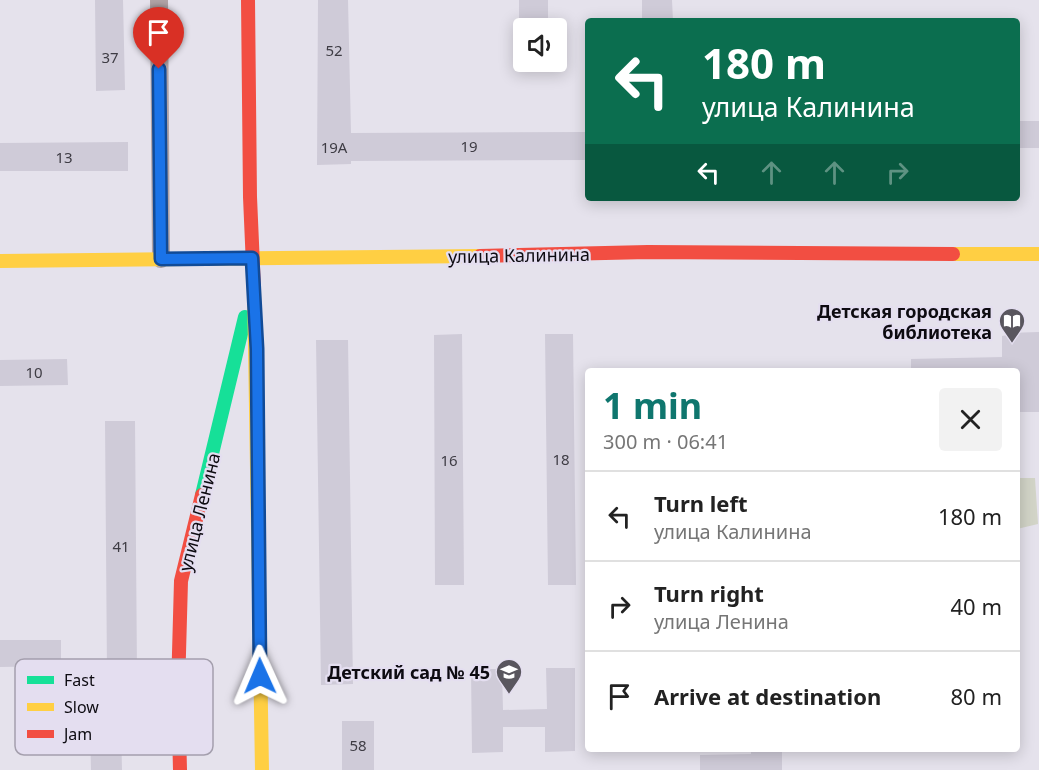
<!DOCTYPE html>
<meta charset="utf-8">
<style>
:root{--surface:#fff;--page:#f2f2f2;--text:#222;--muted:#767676;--line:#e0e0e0;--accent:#0f766e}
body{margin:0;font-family:"Noto Sans",sans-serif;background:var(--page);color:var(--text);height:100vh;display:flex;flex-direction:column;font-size:22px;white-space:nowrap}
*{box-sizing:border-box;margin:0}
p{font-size:20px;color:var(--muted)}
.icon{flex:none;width:33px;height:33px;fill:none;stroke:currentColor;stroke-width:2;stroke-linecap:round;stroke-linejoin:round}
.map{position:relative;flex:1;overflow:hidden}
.sheet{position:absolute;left:585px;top:368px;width:435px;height:384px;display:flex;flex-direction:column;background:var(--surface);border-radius:6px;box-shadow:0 3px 15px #0003}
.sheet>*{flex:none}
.top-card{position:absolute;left:585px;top:18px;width:435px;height:183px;border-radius:6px;box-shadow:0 3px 15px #0003;background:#0b6e4f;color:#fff;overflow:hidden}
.buttons{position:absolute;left:513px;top:18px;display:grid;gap:12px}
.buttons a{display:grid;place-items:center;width:54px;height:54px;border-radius:6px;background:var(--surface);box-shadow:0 3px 15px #0003;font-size:30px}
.pin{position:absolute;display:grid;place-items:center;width:51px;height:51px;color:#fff;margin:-62px -26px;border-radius:50% 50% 50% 0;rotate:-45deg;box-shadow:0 0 6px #0007}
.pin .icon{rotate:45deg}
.me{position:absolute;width:66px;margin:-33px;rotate:359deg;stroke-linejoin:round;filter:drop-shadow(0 0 4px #0008)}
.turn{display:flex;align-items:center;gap:21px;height:126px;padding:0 18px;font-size:27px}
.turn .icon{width:78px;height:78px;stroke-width:2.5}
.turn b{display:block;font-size:42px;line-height:51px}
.lanes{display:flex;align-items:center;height:57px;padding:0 18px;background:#0003;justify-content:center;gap:30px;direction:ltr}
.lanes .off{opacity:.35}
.round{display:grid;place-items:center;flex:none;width:63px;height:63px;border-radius:6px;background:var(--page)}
.summary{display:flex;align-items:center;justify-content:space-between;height:102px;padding:0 18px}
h1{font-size:36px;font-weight:700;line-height:45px;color:var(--accent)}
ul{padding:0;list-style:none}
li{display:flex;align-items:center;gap:18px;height:90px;padding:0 18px;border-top:2px solid var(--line)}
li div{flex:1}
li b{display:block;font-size:22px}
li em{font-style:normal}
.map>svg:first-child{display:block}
.green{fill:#d2d4c7}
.building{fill:#cfcbd8}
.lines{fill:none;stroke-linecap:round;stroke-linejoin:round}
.street{stroke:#b0a2a5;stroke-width:18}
.fast{stroke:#16e098;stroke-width:14}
.slow{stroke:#ffcf43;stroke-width:14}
.jam{stroke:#f24e42;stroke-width:14}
.route-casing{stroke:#114b97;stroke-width:15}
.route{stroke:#1a73e8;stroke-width:10}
.labels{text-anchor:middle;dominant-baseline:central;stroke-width:4.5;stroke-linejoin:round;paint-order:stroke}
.number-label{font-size:15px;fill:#3e3c44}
.street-label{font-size:18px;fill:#0d0b11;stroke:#e4def0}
.poi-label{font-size:18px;font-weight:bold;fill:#0d0b11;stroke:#e4def0;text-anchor:end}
.key{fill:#e4def0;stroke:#a49fad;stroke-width:1.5}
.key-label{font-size:16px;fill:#0d0b11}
</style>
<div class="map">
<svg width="1039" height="770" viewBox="0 0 1039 770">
<rect width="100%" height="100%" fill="#e5e2ec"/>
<path class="green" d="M 1017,478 L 1035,478 L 1038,524 L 1017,529 Z"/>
<path class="building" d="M 95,0 L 123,0 L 125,90 L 96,91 Z
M 318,0 L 348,0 L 351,133 L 588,132 L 588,160 L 351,161 L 351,164 L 317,165 Z
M 519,0 L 548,0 L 548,20 L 519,20 Z
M 642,0 L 672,0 L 673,21 L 642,21 Z
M 1017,121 L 1039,121 L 1039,148 L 1017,148 Z
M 128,142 L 128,171 L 0,171 L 0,143 Z
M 1039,332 L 1039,412 L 1017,412 L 1017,370 L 911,370 L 911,359 L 1002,357 L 1002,336 L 1007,335 L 1007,333 Z
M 462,334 L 464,585 L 435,585 L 434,335 Z
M 545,334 L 573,334 L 576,585 L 548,585 Z
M 316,340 L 348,340 L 353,684 L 321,685 Z
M 67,359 L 68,385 L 0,386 L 0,360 Z
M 105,421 L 135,421 L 137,672 L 107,672 Z
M 0,640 L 61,640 L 61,666 L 0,667 Z
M 546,668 L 575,668 L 575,751 L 545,752 L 545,727 L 503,727 L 503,752 L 472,753 L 471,669 L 502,669 L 503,710 L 547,709 Z
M 342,721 L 374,721 L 374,770 L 342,770 Z
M 121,725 L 122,770 L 91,770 L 90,726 Z
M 751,748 L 782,748 L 782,770 L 700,770 L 700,755 L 751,754 Z"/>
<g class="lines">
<path class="street" d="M 159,0 L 161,259"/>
<path class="fast" d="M 202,495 L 245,317"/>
<path class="slow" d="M 953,254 L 1039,254
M 0,261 L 480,256
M 254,289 L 262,770"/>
<path class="jam" d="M 248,0 L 250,197 L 254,289
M 480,256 L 648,252 L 953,254
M 180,770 L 178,689 L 181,581 L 202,495"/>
</g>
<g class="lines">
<g class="route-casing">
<path id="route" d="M 159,69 L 161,259 L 252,258 L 257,349 L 260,676"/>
</g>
<use href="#route" class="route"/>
</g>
<defs>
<g id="library-pin" transform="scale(1.35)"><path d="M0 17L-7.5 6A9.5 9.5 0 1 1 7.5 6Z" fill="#59565e" stroke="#e4def0"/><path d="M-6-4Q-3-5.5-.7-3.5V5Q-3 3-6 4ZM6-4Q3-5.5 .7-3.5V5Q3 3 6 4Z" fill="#fff"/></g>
<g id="school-pin" transform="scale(1.35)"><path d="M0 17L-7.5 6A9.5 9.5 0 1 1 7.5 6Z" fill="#59565e" stroke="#e4def0"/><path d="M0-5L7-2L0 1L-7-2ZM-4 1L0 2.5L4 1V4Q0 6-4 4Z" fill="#fff"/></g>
</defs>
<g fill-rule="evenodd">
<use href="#library-pin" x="1012" y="321"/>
<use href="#school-pin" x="509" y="672"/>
</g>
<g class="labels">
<g class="number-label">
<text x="334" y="50">52</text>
<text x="110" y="57">37</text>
<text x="469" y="146">19</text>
<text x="334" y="147">19А</text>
<text x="64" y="157">13</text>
<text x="34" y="372">10</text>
<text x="561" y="459">18</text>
<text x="449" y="460">16</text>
<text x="121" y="546">41</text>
<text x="358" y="745">58</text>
</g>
<g class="street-label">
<text transform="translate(519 255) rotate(-1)">улица Калинина</text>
<text transform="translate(199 512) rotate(-76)">улица Ленина</text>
</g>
<g class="poi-label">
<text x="992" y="311">Детская городская<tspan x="992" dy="21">библиотека</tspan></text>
<text x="490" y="672">Детский сад № 45</text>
</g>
</g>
<rect x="15" y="659" width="198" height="96" rx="9" class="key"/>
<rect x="27" y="676" width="27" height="8" fill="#16e098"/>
<rect x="27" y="703" width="27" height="8" fill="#ffcf43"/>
<rect x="27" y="730" width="27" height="8" fill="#f24e42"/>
<g class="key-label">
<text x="64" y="686">Fast</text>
<text x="64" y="713">Slow</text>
<text x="64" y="740">Jam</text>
</g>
</svg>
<div class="buttons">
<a><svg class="icon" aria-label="sound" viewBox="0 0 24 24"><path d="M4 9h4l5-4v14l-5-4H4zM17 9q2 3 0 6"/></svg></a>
</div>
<div class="pin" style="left:159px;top:69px;background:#d93025"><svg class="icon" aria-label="arrive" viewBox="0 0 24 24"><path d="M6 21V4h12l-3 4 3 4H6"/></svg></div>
<svg class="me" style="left:260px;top:676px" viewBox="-20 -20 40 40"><path d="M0-17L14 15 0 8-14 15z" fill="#1a73e8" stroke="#fff" stroke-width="4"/></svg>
<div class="top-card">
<div class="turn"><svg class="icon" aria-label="left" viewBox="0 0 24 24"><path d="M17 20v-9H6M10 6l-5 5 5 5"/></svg><div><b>180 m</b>улица Калинина</div></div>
<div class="lanes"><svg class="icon" aria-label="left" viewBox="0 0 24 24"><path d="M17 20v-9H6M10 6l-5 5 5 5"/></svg><svg class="icon off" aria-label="ahead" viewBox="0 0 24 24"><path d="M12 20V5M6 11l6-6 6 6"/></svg><svg class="icon off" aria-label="ahead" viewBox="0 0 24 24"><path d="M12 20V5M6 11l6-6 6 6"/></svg><svg class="icon off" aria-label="right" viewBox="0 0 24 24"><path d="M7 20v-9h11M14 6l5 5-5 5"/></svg></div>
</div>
<section class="sheet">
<div class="summary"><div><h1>1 min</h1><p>300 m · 06:41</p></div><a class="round"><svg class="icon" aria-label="close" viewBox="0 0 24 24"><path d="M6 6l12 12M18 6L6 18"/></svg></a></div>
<ul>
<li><svg class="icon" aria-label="left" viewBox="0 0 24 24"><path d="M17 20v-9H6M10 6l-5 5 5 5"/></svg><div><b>Turn left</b><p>улица Калинина</p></div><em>180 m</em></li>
<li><svg class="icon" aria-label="right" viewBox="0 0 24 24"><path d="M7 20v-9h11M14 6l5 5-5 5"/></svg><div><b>Turn right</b><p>улица Ленина</p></div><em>40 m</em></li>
<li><svg class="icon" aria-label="arrive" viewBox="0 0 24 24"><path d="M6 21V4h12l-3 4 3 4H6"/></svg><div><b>Arrive at destination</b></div><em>80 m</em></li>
</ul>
</section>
</div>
